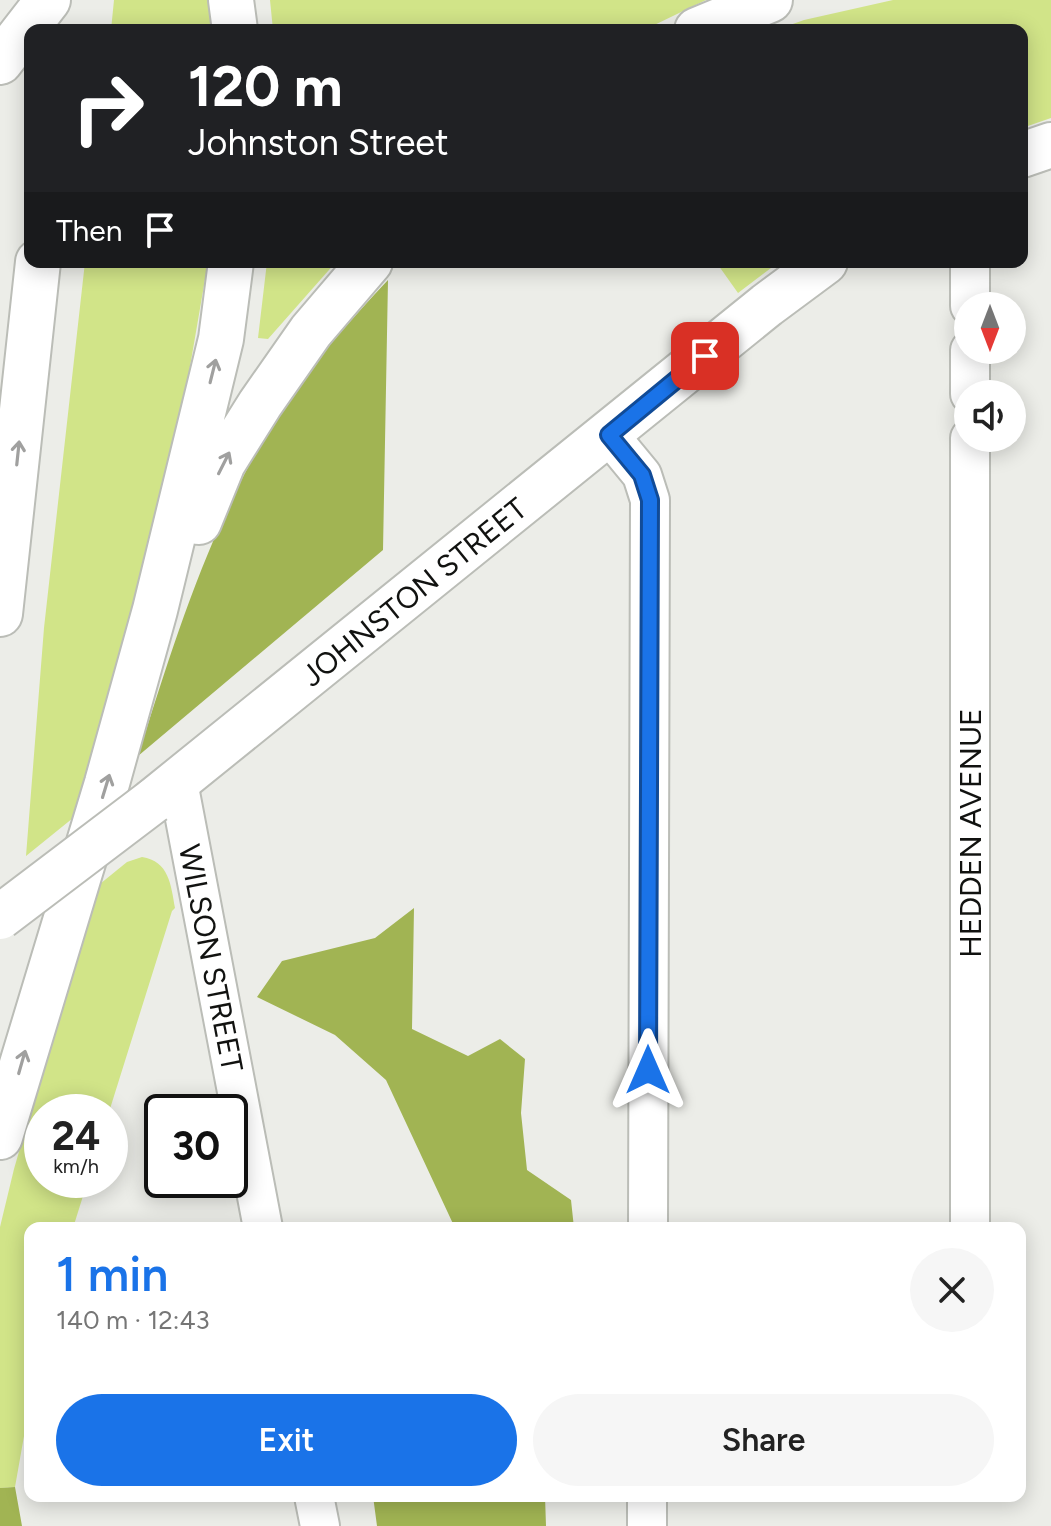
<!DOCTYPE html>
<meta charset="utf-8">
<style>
:root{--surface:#fff;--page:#f6f6f6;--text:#222;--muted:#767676;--accent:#1a73e8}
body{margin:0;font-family:Figtree,sans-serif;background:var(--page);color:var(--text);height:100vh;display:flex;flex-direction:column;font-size:30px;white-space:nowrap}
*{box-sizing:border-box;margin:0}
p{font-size:26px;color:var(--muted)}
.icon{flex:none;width:44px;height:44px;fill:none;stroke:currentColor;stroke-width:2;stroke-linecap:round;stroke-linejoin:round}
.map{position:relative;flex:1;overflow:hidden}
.panel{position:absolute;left:24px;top:1222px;width:1002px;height:280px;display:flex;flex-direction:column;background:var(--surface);border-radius:16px;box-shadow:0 4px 20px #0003}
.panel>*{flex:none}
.banner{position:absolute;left:24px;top:24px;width:1004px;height:244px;border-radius:16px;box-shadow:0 4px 20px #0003;background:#202124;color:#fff;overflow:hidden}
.needle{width:52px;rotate:180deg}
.buttons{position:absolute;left:954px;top:292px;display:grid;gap:16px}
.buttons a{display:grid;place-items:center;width:72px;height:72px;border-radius:50%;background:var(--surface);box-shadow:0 4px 20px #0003;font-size:40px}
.speed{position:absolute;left:24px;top:1094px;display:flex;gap:16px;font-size:40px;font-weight:700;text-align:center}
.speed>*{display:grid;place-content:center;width:104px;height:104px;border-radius:50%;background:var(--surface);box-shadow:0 4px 20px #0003;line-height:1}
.speed small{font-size:20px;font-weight:400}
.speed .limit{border:4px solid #111;border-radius:12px;background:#fff;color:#111}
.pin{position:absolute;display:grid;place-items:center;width:68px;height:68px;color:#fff;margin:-34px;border-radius:16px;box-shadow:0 4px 12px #0006}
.me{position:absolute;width:88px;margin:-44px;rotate:0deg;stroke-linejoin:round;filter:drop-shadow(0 0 6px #0008)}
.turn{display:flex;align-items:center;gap:28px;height:168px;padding:0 32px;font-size:36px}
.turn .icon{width:104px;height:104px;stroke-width:2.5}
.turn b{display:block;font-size:56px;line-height:68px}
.then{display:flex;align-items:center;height:76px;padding:0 32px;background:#0003;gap:16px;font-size:30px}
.round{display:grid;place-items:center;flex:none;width:84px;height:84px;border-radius:42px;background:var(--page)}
.summary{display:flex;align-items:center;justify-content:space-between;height:136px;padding:0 32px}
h1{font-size:48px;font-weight:600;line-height:60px;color:var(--accent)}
.action{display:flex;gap:16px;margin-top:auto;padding:16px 32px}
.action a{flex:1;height:92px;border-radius:48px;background:var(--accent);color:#fff;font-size:32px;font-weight:600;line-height:92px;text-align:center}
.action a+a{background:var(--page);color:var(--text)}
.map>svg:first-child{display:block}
.green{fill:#d1e488}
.forest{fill:#a1b453}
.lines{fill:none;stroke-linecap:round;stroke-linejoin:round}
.street-casing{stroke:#bbbdb7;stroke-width:42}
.secondary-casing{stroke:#bbbdb7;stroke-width:48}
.highway-casing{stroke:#bbbdb7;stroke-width:48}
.street{stroke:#fff;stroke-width:38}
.secondary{stroke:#fff;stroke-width:44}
.highway{stroke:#fff;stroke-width:44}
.secondary-bridge-casing{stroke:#bbbdb7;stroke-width:48;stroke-linecap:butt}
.secondary-bridge{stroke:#fff;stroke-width:44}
.oneway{stroke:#a0a09f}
.route-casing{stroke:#114b97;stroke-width:20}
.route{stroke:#1a73e8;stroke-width:14}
.labels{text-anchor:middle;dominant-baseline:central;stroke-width:6;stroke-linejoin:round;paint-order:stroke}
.street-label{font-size:30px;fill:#111210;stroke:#fff}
</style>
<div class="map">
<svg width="1051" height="1526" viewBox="0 0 1051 1526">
<rect width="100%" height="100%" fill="#ecede8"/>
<path class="green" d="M 114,0 L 213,0 L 214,30 L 111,30 Z
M 270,0 L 706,0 L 644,30 L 273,30 Z
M 893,0 L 1051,0 L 1051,118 L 1022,128 L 1022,30 L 776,30 L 804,20 Z
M 85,262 L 208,262 L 171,477 L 73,818 L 26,856 L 44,628 Z
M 267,262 L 336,262 L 268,339 L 258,338 Z
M 716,262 L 779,262 L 738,293 Z
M 142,857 C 169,861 171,885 175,908 L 172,911 L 109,1112 L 42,1112 L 42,1180 L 88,1180 L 73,1228 L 30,1228 L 30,1402 L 15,1487 L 0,1488 L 0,1227 L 14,1169 L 95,888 L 127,862 Z"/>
<path class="forest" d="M 388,280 L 383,550 L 138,756 C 175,638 209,530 273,422 C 305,370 347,324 388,280 Z
M 414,908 L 412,1029 L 468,1056 L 500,1039 L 525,1059 L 521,1113 L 527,1170 L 571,1200 L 574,1228 L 455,1228 L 386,1080 L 335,1035 L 257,997 L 282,961 L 375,938 Z
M 15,1487 L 22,1526 L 0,1526 L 0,1488 Z
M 373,1496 L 545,1496 L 546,1526 L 377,1526 Z"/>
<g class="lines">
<g class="street-casing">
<path id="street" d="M 970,306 L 970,262
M 970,394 L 970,350
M 609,435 L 642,475 L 650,500 L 648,1228
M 178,782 L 263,1228
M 970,1228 L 970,438
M 314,1496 L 320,1526
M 647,1526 L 647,1496"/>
</g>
<g class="secondary-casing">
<path id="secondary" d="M 1022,155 L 1051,145
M 153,801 L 767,305 L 825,262"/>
</g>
<g class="highway-casing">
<path id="highway" d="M 231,0 L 235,30
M 697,30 L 770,0
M 0,62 L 48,0
M 199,522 L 223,463 L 260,404 L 311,331 L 370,262
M 0,614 L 38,262
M 0,1137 L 107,783 L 155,610 L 221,339 L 231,262"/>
</g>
<use href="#street" class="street"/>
<use href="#secondary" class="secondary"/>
<use href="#highway" class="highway"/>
<g class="secondary-bridge-casing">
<path id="secondary-bridge" d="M 0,917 L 153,801"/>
</g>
<use href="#secondary-bridge" class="secondary-bridge"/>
</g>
<defs><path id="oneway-shaft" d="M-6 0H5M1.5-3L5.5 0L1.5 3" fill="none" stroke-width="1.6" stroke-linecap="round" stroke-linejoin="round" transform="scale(2)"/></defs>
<g class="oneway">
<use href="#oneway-shaft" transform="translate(213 371) rotate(-76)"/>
<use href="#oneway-shaft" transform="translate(18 453) rotate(-84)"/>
<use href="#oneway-shaft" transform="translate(224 463) rotate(-63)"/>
<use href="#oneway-shaft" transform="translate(106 786) rotate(-73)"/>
<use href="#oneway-shaft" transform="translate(22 1062) rotate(-74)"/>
</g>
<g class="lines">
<g class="route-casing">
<path id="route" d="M 648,1070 L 650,500 L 642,475 L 609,435 L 705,356"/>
</g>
<use href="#route" class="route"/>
</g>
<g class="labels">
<g class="street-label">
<text transform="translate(414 592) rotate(-39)">JOHNSTON STREET</text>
<text transform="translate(970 833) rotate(-90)">HEDDEN AVENUE</text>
<text transform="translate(211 958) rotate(79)">WILSON STREET</text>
</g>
</g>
</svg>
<div class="buttons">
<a><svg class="needle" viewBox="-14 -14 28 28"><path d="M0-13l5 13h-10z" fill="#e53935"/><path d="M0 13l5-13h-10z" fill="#767676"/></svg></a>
<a><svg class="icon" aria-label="sound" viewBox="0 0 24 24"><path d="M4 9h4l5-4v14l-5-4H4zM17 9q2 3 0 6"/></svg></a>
</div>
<div class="speed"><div>24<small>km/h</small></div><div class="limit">30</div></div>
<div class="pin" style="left:705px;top:356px;background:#d93025"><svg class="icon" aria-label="arrive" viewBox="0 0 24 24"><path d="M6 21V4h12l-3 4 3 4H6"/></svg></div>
<svg class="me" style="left:648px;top:1070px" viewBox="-20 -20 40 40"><path d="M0-17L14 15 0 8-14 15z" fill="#1a73e8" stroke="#fff" stroke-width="4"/></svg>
<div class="banner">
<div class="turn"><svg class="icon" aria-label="right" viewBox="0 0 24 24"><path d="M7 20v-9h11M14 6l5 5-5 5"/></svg><div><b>120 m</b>Johnston Street</div></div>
<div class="then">Then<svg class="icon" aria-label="arrive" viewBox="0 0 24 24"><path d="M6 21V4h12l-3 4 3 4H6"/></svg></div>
</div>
<section class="panel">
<div class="summary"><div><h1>1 min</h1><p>140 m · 12:43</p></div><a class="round"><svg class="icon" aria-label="close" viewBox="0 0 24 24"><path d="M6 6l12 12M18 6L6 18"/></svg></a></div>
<div class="action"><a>Exit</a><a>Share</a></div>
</section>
</div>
